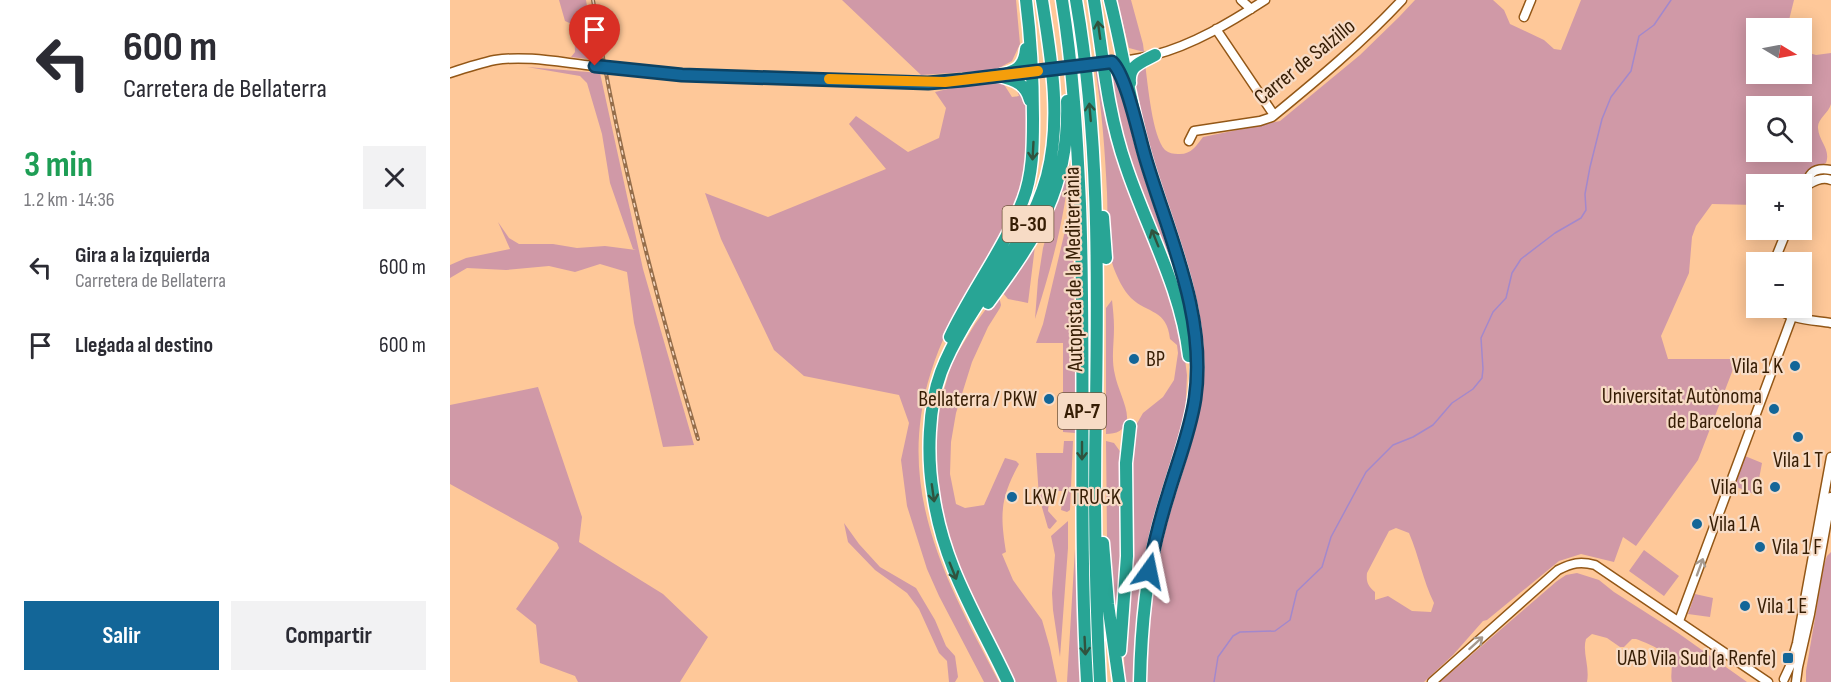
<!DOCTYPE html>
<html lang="es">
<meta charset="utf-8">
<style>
:root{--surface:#fff;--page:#f2f2f3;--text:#2b2b33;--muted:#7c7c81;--accent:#136698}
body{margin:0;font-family:"Sofia Sans Condensed",sans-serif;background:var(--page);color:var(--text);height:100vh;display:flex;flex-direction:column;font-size:22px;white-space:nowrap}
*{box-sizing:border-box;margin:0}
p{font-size:20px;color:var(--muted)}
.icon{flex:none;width:33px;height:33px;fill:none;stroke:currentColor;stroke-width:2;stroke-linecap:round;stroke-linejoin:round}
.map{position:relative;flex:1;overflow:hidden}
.drawer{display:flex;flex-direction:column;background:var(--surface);width:450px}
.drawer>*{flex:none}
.guide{background:#fff;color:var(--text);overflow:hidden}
.needle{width:39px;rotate:100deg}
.controls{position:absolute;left:1296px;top:18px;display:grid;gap:12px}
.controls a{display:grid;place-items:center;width:66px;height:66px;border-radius:0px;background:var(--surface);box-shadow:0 3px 15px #0003;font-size:30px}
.pin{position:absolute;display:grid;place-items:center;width:51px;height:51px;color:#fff;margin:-62px -26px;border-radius:50% 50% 50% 0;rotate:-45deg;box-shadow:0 0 6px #0007}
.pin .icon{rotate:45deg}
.me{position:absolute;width:66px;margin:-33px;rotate:12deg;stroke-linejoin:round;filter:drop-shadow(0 0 4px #0008)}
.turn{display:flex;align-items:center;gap:21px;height:126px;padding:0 24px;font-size:27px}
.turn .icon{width:78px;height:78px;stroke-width:2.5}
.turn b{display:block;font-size:42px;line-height:51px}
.round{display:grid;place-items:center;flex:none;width:63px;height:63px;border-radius:0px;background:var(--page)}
.overview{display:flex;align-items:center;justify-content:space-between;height:102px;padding:0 24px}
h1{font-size:36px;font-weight:700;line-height:45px;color:#1e9e55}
.primary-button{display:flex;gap:12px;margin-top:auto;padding:12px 24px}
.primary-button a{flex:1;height:69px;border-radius:0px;background:var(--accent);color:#fff;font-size:24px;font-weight:700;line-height:69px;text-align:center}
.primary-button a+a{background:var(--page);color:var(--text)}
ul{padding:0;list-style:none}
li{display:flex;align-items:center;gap:18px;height:78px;padding:0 24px}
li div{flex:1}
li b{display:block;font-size:22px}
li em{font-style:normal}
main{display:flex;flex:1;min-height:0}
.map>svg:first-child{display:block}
.green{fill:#d099a7;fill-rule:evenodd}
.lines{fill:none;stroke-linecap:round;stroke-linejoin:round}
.stream{stroke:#a388cc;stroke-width:1.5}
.minor-casing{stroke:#935717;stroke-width:11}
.highway-casing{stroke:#fff;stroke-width:15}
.minor{stroke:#fff;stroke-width:8}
.highway{stroke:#28a595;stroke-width:12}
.rail-casing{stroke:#956e4b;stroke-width:4}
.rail{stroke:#f7dbc5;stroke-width:1.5;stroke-dasharray:4.5;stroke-linecap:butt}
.minor-bridge-casing{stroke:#935717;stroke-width:11;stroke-linecap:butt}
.minor-bridge{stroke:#fff;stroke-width:8}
.oneway{stroke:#30533e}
.oneway2{stroke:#a5998e}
.route-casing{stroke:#0c4263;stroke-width:15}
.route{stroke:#136698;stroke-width:10}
.slow{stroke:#f59e0b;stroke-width:10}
.poi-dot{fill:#136698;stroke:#f7dbc5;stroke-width:2}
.labels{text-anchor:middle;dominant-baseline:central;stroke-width:4.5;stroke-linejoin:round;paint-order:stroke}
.shield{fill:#f7dbc5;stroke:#70563e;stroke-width:1.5}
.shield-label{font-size:21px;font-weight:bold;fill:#361d04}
.street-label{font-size:22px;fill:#361d04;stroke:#f7dbc5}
.poi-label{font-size:22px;fill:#361d04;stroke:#f7dbc5;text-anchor:start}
</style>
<main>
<section class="drawer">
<div class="guide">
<div class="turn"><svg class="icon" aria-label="left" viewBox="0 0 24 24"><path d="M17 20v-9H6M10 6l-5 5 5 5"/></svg><div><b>600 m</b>Carretera de Bellaterra</div></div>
</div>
<div class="overview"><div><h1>3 min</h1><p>1.2 km · 14:36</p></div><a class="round"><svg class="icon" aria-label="close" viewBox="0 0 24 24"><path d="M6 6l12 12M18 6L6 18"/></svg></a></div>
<ul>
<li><svg class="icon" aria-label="left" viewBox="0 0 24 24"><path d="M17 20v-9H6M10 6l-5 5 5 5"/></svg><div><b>Gira a la izquierda</b><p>Carretera de Bellaterra</p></div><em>600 m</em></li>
<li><svg class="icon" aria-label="arrive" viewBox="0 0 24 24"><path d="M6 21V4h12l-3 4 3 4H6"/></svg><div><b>Llegada al destino</b></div><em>600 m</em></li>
</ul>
<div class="primary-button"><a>Salir</a><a>Compartir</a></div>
</section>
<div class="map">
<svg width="1381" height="682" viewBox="0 0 1381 682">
<rect width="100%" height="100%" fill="#fec899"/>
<path class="green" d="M 109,0 L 136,0 L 146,60 L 121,57 L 125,52 L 124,25 L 115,21 Z
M 392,0 L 566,0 L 570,44 L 562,61 L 545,70 L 471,75 Z
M 667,0 L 681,0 L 693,44 L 694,52 L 679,48 Z
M 965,0 L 1043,0 L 1054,10 L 1060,24 L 1094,40 L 1104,49 L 1111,50 L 1131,0 L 1344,0 L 1337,28 L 1306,28 L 1306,74 L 1352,74 L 1352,51 L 1366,55 L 1381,53 C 1381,65 1381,94 1381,104 C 1379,113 1367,119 1368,128 C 1369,142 1381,149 1376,163 C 1364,169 1355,172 1349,184 L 1306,184 L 1306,205 L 1262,204 L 1246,226 L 1242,237 L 1239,273 L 1211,336 L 1218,359 L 1287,359 L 1248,460 L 1186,546 L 1173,537 L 1164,562 L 1131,554 L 1109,561 L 1037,620 L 1033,621 L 1003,655 L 974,682 L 696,682 C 695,629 703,576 716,525 C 724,496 735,467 742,438 C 749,409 753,368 751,339 C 747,264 709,196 693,125 C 689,106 684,90 685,71 L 695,64 C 698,84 702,136 715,150 C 719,153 723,154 728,154 C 741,155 746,146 753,137 L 830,121 L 910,55 L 949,17 ZM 1306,106 L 1352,106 L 1352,152 L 1306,152 ZM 946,528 L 959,533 C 969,556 973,581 984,603 L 981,612 L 962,611 L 938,596 L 925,600 L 925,592 C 918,586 916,582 917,573 L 939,531 Z
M 77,67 L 150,73 L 193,269 L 244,445 L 213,447 L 184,323 L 177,272 L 150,264 L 125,272 L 99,266 L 56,270 L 17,268 L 0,278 L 0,265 L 16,258 L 60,249 L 48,222 L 59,238 L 69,244 L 103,244 L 127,248 L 155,246 L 186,250 L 183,249 L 160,183 L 152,134 L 137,83 L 130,76 Z
M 660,67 L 664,67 C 675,85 676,109 682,129 C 698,180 716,230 729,283 L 680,160 L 667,114 Z
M 645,68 L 650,68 L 702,243 L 730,321 L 737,375 L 735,420 L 711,506 L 687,682 L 675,682 L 674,656 L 680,470 L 685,427 L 693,413 L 713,397 L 724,380 L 728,353 L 727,345 L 720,339 C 717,309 698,314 681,298 C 673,290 667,277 663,266 C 656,244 658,216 657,193 C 655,151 652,110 645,68 Z
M 551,82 L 555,86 L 562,97 L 569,96 L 566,87 C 578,96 578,110 578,124 C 578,143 578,164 572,183 C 556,236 521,279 498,329 C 485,356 475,386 471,416 C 457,515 505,597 549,682 L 534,682 L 489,596 L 477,569 L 457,506 L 451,460 L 459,423 L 449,395 L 354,376 L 324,350 L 271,239 L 255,193 L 318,217 L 436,169 L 399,124 L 406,116 L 458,152 L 489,138 L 496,108 L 485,92 L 510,86 Z
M 620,152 C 618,209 602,265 585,319 L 588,280 L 593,248 Z
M 622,201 L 625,372 L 625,433 L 613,432 L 613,343 L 586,343 L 593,324 Z
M 583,245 L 585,246 L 578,303 L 558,299 L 552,292 L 549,296 L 551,305 L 550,308 L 538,327 L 522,362 L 506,413 L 501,442 L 500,474 L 506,504 L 515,508 L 534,505 L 555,458 L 566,461 L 569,464 C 550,499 550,514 556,552 L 552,554 L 563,580 L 592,620 L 600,648 L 607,682 L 565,682 L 524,602 L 500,547 L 489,498 L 486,470 L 486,440 L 489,407 L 502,362 L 525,324 Z
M 662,300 C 663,309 664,319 664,328 C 664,344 661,359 665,375 C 667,387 678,407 677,419 C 675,431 666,434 656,434 L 656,308 Z
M 88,387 L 132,517 L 129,542 L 213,594 L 258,637 L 230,682 L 128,682 L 125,676 L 90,663 L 86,625 L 66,609 L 109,548 L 107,543 L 0,484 L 0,405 Z
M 614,441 L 623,441 L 620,510 L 617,512 L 611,510 L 613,491 L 606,491 L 605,493 L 600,493 L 598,511 L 607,521 L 600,529 L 598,528 L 589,497 L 586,453 L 613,453 Z
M 656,441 L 664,443 L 672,454 L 675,536 L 666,631 L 657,537 Z
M 1295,456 L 1312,463 L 1306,495 L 1284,486 Z
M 618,521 L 618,548 L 610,657 L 603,610 L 602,593 L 605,555 L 601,536 Z
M 394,523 L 409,544 L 430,567 L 466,588 L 485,620 L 496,646 L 505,656 L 508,677 L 505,682 L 499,682 L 497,661 L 489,653 L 469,609 L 457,593 L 425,570 L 398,542 Z
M 625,549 L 630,682 L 617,682 Z
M 1194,550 L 1229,576 L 1214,596 L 1179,571 Z
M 1381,552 L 1381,682 L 1356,682 L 1356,671 L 1374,565 L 1377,556 Z
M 1127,573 L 1149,580 L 1164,592 L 1228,633 L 1297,682 L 1222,682 C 1220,675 1223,669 1221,663 C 1218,651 1197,643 1186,639 L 1182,639 L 1174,647 L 1170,647 L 1157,638 L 1142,634 L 1136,639 C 1132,652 1140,667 1137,682 L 990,682 L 1107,581 L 1116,575 Z
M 1245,594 L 1263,598 L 1260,617 L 1238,614 Z"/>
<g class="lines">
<path class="stream" d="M 764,682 L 768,657 L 783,636 L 790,632 L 825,631 L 840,620 L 847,591 L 872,567 L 881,537 L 916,472 L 943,445 L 963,437 L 983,425 L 1002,403 L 1023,389 L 1032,378 L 1033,369 L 1031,338 L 1043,312 L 1056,298 L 1062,273 L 1071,259 L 1105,233 L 1131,218 L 1136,210 L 1135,194 L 1140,167 L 1152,119 L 1161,97 L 1181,71 L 1189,36 L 1204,25 L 1221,0"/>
<g class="minor-casing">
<path id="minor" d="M 791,0 L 801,9
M 1074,17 L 1081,0
M 766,29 L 824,115
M 662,62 C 676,60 690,59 704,55 C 743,45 781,22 815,0
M 162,68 L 260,76 L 478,83 L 495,82 L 594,70
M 0,73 C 15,68 30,63 45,60 C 78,55 113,63 145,66
M 739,141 L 744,131 L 810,121 L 822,117 C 867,80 912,43 952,0
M 1354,187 C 1362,182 1372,176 1381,180
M 1352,194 C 1358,177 1360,166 1381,170
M 1324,262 L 1337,230
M 1327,308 C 1341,320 1363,320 1381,323
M 1229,621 L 1342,317
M 1334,679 L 1341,664 L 1347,643 L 1381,457
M 982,682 L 1108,570 C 1122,563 1130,561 1145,565 L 1318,682
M 1346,682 L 1348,667 L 1360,614 L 1381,497"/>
</g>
<g class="highway-casing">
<path id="highway" d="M 612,0 C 623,68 627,136 630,204 C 636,363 628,523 637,682
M 626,0 C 649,133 648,269 646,404 C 644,497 645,590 650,682
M 644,0 C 653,56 657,112 676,166 C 697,229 731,288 739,356
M 660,0 C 673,52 680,104 695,155 C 715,224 747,293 747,366 C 746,421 723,472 709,525 C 696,576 691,629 690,682
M 548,76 C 565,71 574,69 576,49
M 549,76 C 565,80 576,84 580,100
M 680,83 C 678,65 692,62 705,55
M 653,217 L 656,258
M 538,303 C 587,236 620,188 617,101
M 500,337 C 522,290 555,248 573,200 C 583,174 583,146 583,119 C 583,79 581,39 576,0
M 653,543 L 658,604 L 669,682
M 670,651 L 677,556 L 676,463 L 680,426
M 558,682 C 528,618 493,566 483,493 C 477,457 478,407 491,372 C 518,302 577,249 597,176 C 612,119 601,57 592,0"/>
</g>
<use href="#minor" class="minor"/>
<use href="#highway" class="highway"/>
<g class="rail-casing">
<path id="rail" d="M 143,0 C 167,149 205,295 248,439"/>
</g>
<use href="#rail" class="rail"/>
<g class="minor-bridge-casing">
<path id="minor-bridge" d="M 145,66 L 162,68
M 594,70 L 662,62"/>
</g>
<use href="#minor-bridge" class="minor-bridge"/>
</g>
<defs><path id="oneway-shaft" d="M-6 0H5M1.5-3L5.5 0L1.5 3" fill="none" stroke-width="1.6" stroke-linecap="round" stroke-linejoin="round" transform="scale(1.5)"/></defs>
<g class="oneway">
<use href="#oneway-shaft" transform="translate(649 30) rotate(-98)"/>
<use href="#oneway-shaft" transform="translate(640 112) rotate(-95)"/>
<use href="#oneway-shaft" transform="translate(583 151) rotate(93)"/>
<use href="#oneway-shaft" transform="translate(705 238) rotate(-112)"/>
<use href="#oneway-shaft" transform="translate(632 451) rotate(90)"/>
<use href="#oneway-shaft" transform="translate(483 493) rotate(82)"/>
<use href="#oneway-shaft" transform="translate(503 571) rotate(68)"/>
<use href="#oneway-shaft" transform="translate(635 646) rotate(87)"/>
</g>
<g class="oneway2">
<use href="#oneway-shaft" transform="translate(1250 567) rotate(-70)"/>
<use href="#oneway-shaft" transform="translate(1026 643) rotate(-42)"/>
</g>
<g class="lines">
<g class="route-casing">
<path id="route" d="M 145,66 L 232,75 L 478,83 L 513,80 L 662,62 C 677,76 689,138 696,160 C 719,237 757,316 745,399 C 740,432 727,464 718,495 C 710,520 704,545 699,571"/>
</g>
<use href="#route" class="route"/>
<path class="slow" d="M 379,79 L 495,82 L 588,71"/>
</g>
<g class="poi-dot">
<circle cx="684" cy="359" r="6"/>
<circle cx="1345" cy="366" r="6"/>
<circle cx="599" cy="399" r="6"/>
<circle cx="1324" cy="409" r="6"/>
<circle cx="1348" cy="437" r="6"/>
<circle cx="1325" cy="487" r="6"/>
<circle cx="562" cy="497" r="6"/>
<circle cx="1247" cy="524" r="6"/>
<circle cx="1310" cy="547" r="6"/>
<circle cx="1295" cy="606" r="6"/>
<rect x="1332" y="652" width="12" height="12" rx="3"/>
</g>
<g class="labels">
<g class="shield">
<rect x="552.5" y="206" width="51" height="36" rx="4.5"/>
<rect x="608" y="393" width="48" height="36" rx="4.5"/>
</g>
<g class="shield-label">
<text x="578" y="224">B-30</text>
<text x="632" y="411">AP-7</text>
</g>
<g class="street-label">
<text transform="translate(855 62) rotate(-39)">Carrer de Salzillo</text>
<text transform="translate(624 269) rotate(-91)">Autopista de la Mediterrània</text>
</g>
<g class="poi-label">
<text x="696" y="359">BP</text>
<text x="1333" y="366" text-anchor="end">Vila 1 K</text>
<text x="1312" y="396" text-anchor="end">Universitat Autònoma<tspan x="1312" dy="25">de Barcelona</tspan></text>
<text x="587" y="399" text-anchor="end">Bellaterra / PKW</text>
<text x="1348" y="460" text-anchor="middle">Vila 1 T</text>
<text x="1313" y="487" text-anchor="end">Vila 1 G</text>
<text x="574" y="497">LKW / TRUCK</text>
<text x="1259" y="524">Vila 1 A</text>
<text x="1322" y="547">Vila 1 F</text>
<text x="1307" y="606">Vila 1 E</text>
<text x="1326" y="658" text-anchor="end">UAB Vila Sud (a Renfe)</text>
</g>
</g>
</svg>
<div class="controls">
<a><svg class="needle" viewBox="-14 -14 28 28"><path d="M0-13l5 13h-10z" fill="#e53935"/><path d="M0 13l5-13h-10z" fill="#7c7c81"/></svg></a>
<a><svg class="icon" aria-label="search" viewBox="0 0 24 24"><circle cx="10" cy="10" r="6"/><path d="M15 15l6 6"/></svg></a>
<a>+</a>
<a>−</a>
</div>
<div class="pin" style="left:145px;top:66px;background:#d93025"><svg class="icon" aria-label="arrive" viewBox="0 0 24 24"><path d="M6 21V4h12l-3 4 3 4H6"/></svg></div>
<svg class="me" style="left:699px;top:571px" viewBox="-20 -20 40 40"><path d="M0-17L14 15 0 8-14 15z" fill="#136698" stroke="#fff" stroke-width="4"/></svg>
</div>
</main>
